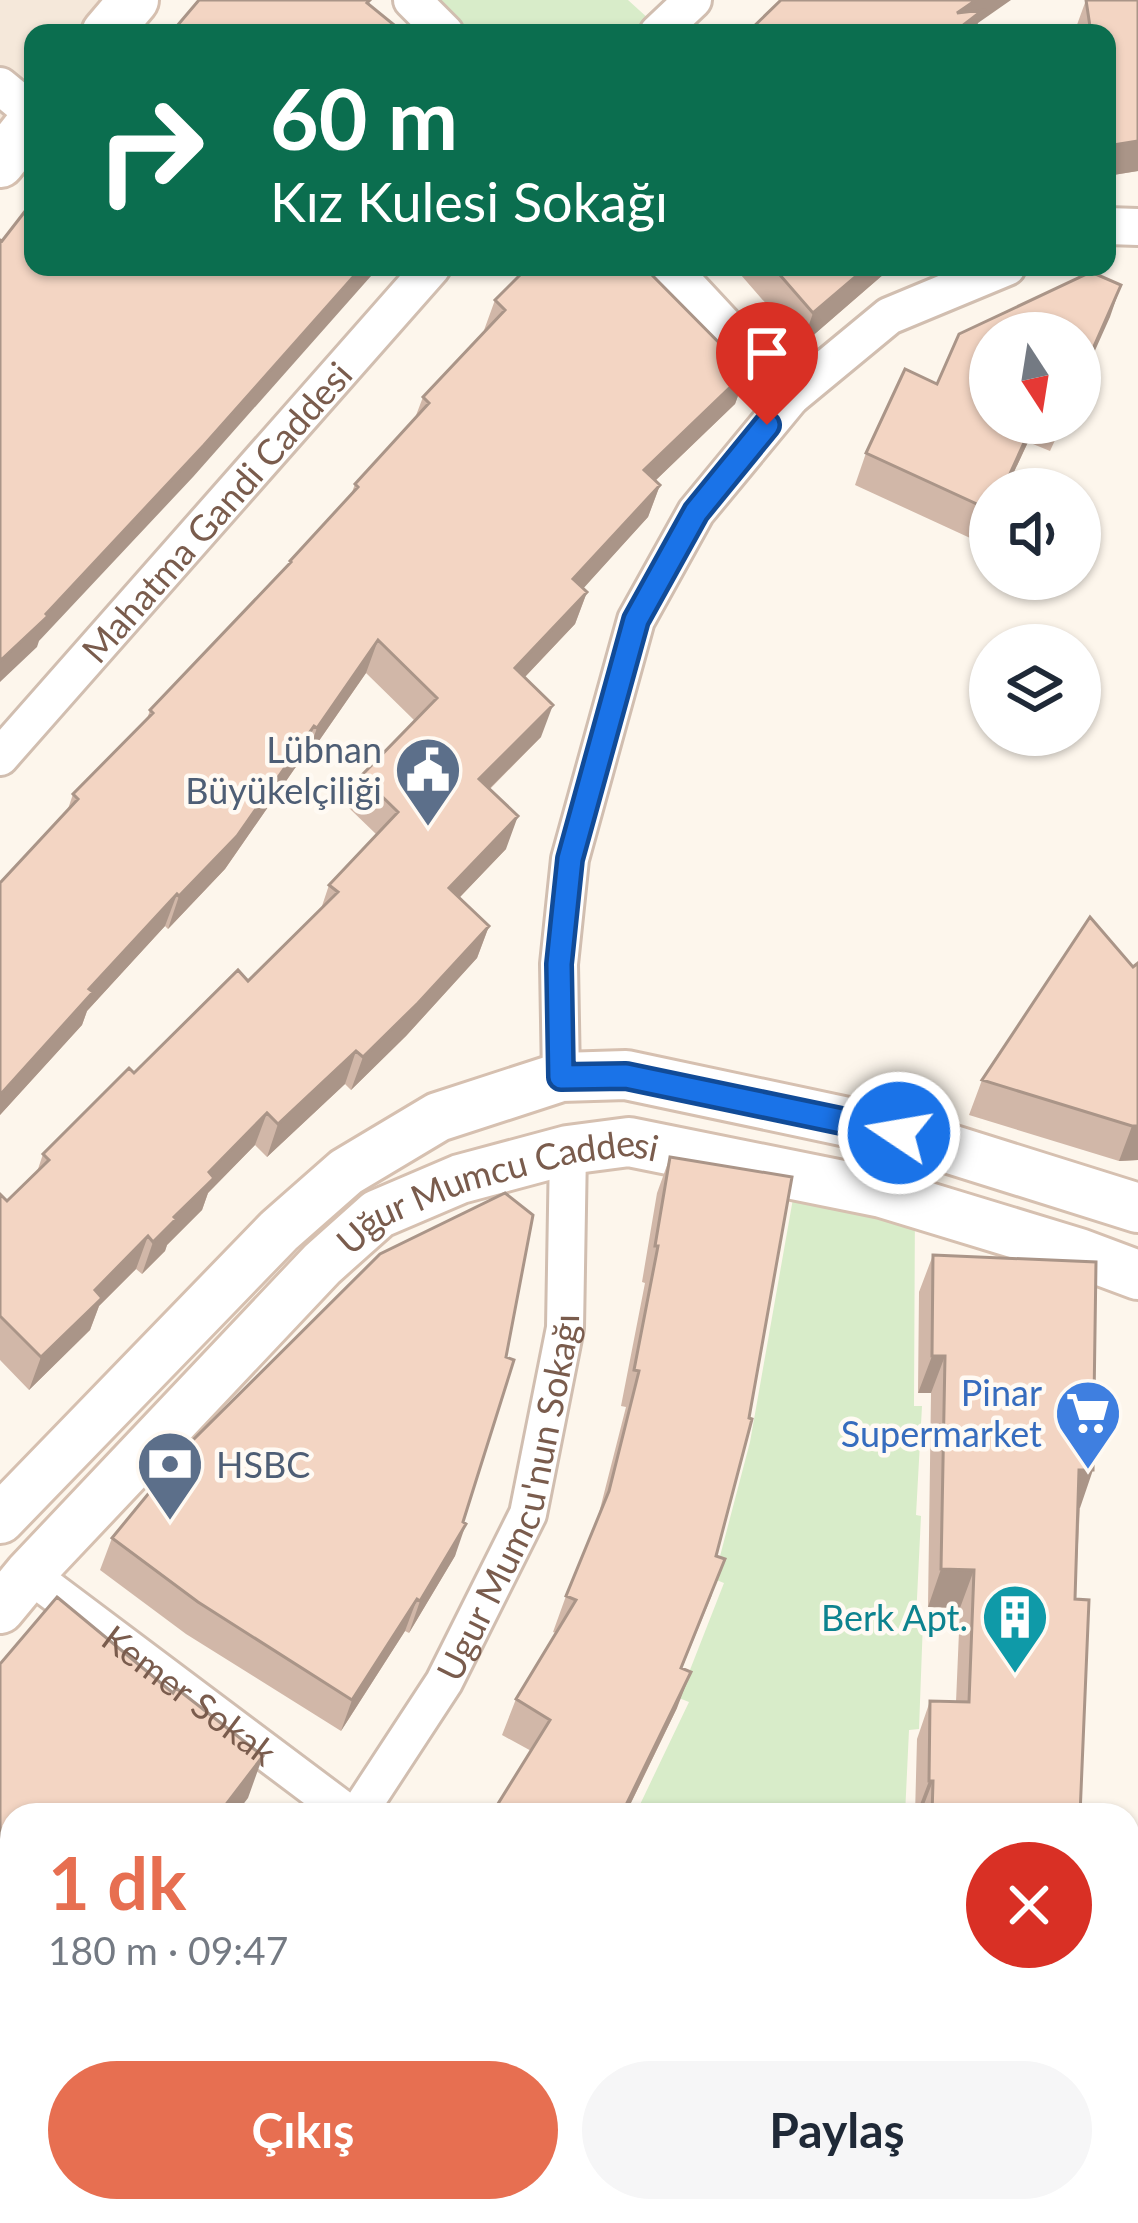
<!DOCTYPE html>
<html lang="tr">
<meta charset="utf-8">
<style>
:root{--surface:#fff;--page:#f6f6f7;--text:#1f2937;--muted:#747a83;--accent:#e76f51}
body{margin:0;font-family:Lato,sans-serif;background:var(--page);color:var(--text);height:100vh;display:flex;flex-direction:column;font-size:45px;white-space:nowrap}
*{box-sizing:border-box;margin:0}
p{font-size:39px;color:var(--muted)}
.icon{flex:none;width:66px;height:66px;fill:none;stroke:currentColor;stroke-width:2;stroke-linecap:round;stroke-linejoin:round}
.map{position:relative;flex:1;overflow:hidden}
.side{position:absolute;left:0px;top:1803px;width:1140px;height:420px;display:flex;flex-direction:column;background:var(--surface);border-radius:36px 36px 0 0;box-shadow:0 3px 9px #0004}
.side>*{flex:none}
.top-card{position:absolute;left:24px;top:24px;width:1092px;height:252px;border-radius:24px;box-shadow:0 3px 9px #0004;background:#0b6e4f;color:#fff;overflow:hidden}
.needle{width:78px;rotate:168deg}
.buttons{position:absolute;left:969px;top:312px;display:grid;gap:24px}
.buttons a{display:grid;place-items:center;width:132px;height:132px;border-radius:50%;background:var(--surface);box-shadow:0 3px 9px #0004;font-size:60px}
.pin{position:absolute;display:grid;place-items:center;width:102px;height:102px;color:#fff;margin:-123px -51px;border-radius:50% 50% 50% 0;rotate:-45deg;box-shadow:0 0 12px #0007}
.pin .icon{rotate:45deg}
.me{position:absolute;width:132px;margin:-66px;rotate:282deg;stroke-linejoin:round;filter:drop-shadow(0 0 9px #0008)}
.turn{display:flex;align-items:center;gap:42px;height:252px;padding:0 48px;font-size:54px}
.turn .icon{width:156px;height:156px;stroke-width:2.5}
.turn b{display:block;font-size:84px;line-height:102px}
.round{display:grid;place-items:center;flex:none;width:126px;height:126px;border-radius:63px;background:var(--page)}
.head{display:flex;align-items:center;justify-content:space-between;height:204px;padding:0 48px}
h1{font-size:72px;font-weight:700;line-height:90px;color:var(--accent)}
.button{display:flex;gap:24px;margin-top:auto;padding:24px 48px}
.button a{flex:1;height:138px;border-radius:72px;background:var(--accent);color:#fff;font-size:48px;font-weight:700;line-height:138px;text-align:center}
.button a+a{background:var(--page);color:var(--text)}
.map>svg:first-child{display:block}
.residential{fill:#f5e8da}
.green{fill:#d8ecc9}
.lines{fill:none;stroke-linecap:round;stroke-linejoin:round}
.lane-casing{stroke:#d1beb0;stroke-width:24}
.street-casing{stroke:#d1beb0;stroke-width:42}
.secondary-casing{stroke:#d6c0b0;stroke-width:54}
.lane{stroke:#fff;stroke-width:18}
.street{stroke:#fff;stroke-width:36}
.secondary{stroke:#fff;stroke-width:48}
.wall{fill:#d1b7a8}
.shaded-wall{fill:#aa9588}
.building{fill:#f3d5c3;stroke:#aa9588;stroke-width:3}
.route-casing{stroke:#114b97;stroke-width:30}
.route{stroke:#1a73e8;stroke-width:21}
.labels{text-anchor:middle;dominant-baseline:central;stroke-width:9;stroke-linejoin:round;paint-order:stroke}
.street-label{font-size:36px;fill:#7a5c4d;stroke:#fffaf3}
.service-label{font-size:36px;fill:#4e5e75;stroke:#fffaf3;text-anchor:end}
.shop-label{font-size:36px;fill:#366cbe;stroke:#fffaf3;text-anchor:end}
.culture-label{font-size:36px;fill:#0d838f;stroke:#fffaf3;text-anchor:end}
</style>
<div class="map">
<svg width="1138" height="2223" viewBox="0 0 1138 2223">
<rect width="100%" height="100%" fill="#fdf6ec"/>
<path class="residential" d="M 0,0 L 134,0 L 106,33 L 33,33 L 33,121 L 0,163 Z"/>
<path class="green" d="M 412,0 L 628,0 L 661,30 L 657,33 L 445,33 Z
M 797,1176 L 915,1203 L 914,1406 L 922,1406 L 916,1515 L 921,1516 L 916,1619 L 923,1621 L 919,1729 L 909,1730 L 905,1815 L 635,1815 L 689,1702 L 679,1698 L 724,1583 L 714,1579 L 750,1442 Z
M 565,2211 L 897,2211 L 897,2223 L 557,2223 Z"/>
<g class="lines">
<g class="lane-casing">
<path id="lane" d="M 581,2211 L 594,2223"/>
</g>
<g class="street-casing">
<g id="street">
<path d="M 412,0 L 445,33"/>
<path d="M 658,33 L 693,0"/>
<path d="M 0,86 L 33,113"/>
<path d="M 1107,226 L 1138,227"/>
<path d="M 670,267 L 791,397"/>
<path id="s1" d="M 0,757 L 432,267"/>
<path d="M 561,1077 L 559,964 L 570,859 L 636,620 L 696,512 L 791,397 L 889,316 L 1007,267"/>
<path id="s2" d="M 29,1574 L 350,1815"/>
<path id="s3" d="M 357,1815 L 444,1682 L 528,1514 L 565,1328 L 568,1150"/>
<path d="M 39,2223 L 49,2211"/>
<path d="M 557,2223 L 565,2211"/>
</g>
</g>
<g class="secondary-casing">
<g id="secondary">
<path d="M 106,33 L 134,0"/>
<path d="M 0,163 L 33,121"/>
<path d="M 0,1519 L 279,1231 L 346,1172 L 438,1117 L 561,1077 L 626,1075 L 899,1133 L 1138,1208"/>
<path id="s4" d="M 0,1609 L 29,1574 L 322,1264 L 378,1214 L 460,1179 L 568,1150 L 629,1142 L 882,1193 L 1079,1253 L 1138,1275"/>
</g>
</g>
<use href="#lane" class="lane"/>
<use href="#street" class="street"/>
<use href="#secondary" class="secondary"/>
</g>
<path class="wall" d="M 1086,0 L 1138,0 L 1138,171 L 1107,176 L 1107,33 L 1074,33 Z
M 734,267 L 892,267 L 802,345 Z
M 495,300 L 747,371 L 735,404 L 656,480 L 660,485 L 648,517 L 583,588 L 587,592 L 575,624 L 525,677 L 541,737 L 490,789 L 506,849 L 459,898 L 489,926 L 477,958 L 406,1036 L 351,1090 L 345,1084 L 267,1157 L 255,1145 L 208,1193 L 202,1210 L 167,1245 L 165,1251 L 142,1274 L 136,1269 L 99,1306 L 90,1330 L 29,1390 L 0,1360 L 0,1194 L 7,1201 L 37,1172 L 43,1154 L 134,1073 L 248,981 L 321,909 L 329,885 L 377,835 L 349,808 L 361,776 L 415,721 L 366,673 L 305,761 L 302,758 L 225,869 L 168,929 L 165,926 L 87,1011 L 82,1025 L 0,1115 L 0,883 L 68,809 L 73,794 L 147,719 L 150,710 L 288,566 L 290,561 L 351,495 L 355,484 L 415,418 L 423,397 L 483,333 Z
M 1110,317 L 990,423 L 1063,423 L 1050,451 L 1028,442 L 1006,489 L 990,489 L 990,523 L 981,543 L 855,485 L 866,453 L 937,384 Z
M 1138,963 L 1138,1160 L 1119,1161 L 969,1115 L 982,1080 Z
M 670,1157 L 716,1556 L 712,1595 L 682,1668 L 677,1708 L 630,1805 L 502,1735 L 516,1699 L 556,1633 L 553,1632 L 566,1596 L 598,1517 L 626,1407 L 621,1406 L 645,1283 L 642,1282 L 657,1193 Z
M 933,1255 L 1080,1508 L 1075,1599 L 1080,1815 L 915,1815 L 917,1739 L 930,1701 L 956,1702 L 960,1608 L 928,1607 L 931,1393 L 918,1393 L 919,1292 Z
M 463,1522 L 455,1556 L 409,1633 L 405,1631 L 341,1731 L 186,1634 L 100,1570 L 112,1538 Z
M 907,2211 L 1072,2211 L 1072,2223 L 907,2223 Z"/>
<path class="shaded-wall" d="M 976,0 L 1011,0 L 978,23 L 975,33 L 950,33 L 957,13 Z
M 1138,141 L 1138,171 L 1107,176 L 1107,146 Z
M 362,267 L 379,267 L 193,477 L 39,641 L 37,647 L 0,682 L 0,661 L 46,614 Z
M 867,267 L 892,267 L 802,345 L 813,313 Z
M 1121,285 L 1110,317 L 1080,384 L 1080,378 Z
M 747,371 L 735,404 L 632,503 L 644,470 Z
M 1033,423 L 1028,442 L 1006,489 L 1003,489 Z
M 660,485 L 648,517 L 562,612 L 573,579 Z
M 587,592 L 575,624 L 503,700 L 515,668 Z
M 378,640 L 366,673 L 305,761 L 317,728 Z
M 553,705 L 541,737 L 467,811 L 479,779 Z
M 314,726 L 302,758 L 225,869 L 168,929 L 179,896 Z
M 518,816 L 506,849 L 437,921 L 449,888 Z
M 177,894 L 165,926 L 87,1011 L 82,1025 L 0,1115 L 0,1095 L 89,989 Z
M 489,926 L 477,958 L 406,1036 L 351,1090 L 363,1057 Z
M 356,1051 L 345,1084 L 267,1157 L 278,1124 Z
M 267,1113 L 255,1145 L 208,1193 L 202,1210 L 167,1245 L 165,1251 L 142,1274 L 153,1242 L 209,1172 Z
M 1132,1126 L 1138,1126 L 1138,1160 L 1119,1161 Z
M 148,1236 L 136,1269 L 99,1306 L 90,1330 L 29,1390 L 41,1357 L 95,1290 Z
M 932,1356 L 945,1356 L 931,1393 L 918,1393 Z
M 1079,1470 L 1093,1470 L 1080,1508 L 1066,1507 Z
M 466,1524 L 455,1556 L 409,1633 L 420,1601 Z
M 941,1569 L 974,1570 L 960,1608 L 928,1607 Z
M 417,1599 L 405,1631 L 341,1731 L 352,1700 Z
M 691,1672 L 677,1708 L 625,1815 L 627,1803 Z
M 263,1756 L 248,1798 L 235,1815 L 218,1815 Z
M 929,1781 L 933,1781 L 920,1815 L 916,1815 Z
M 12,2102 L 12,2124 L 0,2140 L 0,2118 Z
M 487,2211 L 501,2211 L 492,2223 L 478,2223 Z"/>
<path class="building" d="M 199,0 L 370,0 L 367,3 L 404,33 L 171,33 Z
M 781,0 L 976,0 L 957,13 L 983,10 L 953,33 L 747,33 Z
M 1086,0 L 1138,0 L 1138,141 L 1107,146 L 1107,33 L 1091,33 Z
M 33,201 L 33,267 L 362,267 L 204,445 L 46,614 L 48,616 L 0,661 L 0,240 L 2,241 Z
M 528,267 L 644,267 L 747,371 L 644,470 L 660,485 L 573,579 L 587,592 L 515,668 L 553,705 L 479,779 L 518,816 L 449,888 L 489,926 L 418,1003 L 363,1057 L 356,1051 L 278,1124 L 267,1113 L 209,1172 L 214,1178 L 174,1217 L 176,1219 L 153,1242 L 148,1236 L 95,1290 L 102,1298 L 41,1357 L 0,1316 L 0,1194 L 7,1201 L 49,1160 L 43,1154 L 129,1068 L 134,1073 L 238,970 L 248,981 L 338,892 L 329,885 L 398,812 L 361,776 L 437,698 L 378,640 L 317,728 L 314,726 L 237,836 L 179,896 L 177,894 L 89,989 L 93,992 L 0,1095 L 0,883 L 78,799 L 73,794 L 153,713 L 150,710 L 291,562 L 290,561 L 358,487 L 355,484 L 429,403 L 423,397 L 505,310 L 495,300 Z
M 773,267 L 867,267 L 813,313 Z
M 1091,272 L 1121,285 L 1080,378 L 1080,333 L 990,333 L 990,423 L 1033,423 L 1003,489 L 990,489 L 990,510 L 866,453 L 905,369 L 937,384 L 959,334 Z
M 1090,917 L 1133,967 L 1138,963 L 1138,1126 L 1132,1126 L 982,1080 Z
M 670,1157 L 792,1177 L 749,1418 L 752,1419 L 716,1556 L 725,1559 L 681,1668 L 691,1672 L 627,1803 L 646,1815 L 491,1815 L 550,1720 L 516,1699 L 576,1600 L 566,1596 L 609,1491 L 639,1371 L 634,1370 L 658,1246 L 655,1246 Z
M 505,1193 L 533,1215 L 506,1357 L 514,1360 L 463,1522 L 466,1524 L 420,1601 L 417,1599 L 352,1700 L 198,1602 L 112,1538 L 190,1443 L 380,1254 Z
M 933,1255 L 1096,1262 L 1093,1470 L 1079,1470 L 1075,1599 L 1089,1600 L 1080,1815 L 932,1815 L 933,1781 L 929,1781 L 930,1701 L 969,1702 L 974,1570 L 941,1569 L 945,1356 L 932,1356 Z
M 57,1597 L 173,1693 L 176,1688 L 263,1756 L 218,1815 L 12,1815 L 12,2102 L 0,2118 L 0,1664 Z
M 117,2211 L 487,2211 L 478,2223 L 98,2223 L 101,2218 L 108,2223 Z
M 924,2211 L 1072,2211 L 1072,2223 L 924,2223 Z"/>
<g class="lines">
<g class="route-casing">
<path id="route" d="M 767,425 L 696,512 L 636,620 L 570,859 L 559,964 L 561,1077 L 626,1076 L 899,1133"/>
</g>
<use href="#route" class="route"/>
</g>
<defs>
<g id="civic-pin" transform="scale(3.45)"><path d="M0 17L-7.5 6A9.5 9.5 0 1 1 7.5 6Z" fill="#5c6f8a" stroke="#fffaf3"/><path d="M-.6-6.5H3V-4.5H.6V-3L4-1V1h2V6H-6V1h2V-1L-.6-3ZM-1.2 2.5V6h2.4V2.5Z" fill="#fff"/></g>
<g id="supermarket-pin" transform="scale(3.45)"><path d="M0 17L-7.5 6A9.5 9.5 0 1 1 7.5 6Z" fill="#3f7fe0" stroke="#fffaf3"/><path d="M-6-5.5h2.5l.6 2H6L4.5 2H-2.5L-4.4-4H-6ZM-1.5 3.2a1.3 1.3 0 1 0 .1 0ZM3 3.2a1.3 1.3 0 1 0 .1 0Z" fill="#fff"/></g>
<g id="bank-pin" transform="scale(3.45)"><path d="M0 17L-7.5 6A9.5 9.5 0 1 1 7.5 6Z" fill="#5c6f8a" stroke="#fffaf3"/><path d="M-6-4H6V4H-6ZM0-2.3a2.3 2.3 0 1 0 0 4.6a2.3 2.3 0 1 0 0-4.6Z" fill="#fff"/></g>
<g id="building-pin" transform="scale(3.45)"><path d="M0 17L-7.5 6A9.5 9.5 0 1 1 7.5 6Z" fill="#0f9aa8" stroke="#fffaf3"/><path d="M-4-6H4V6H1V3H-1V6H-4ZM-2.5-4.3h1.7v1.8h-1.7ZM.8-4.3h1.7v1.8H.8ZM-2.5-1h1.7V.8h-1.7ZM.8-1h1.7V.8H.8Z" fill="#fff"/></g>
</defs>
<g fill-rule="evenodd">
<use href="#civic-pin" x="428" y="770"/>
<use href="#supermarket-pin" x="1088" y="1413"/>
<use href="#bank-pin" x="170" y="1464"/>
<use href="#building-pin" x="1015" y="1617"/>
</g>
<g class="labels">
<g class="street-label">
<text stroke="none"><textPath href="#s1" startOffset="327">Mahatma Gandi Caddesi</textPath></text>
<text stroke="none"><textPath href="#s4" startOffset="669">Uğur Mumcu Caddesi</textPath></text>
<text stroke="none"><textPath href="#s3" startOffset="357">Ugur Mumcu'nun Sokağı</textPath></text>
<text stroke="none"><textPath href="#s2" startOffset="201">Kemer Sokak</textPath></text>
</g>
<g class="service-label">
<text x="382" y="749">Lübnan<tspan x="382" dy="41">Büyükelçiliği</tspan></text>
<text x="216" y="1464" text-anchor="start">HSBC</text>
</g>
<g class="shop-label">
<text x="1042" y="1392">Pinar<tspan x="1042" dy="41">Supermarket</tspan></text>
</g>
<g class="culture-label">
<text x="968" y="1617">Berk Apt.</text>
</g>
</g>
</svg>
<div class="buttons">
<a><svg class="needle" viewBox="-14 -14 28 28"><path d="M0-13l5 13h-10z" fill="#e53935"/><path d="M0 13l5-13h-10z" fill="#747a83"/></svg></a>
<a><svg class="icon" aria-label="sound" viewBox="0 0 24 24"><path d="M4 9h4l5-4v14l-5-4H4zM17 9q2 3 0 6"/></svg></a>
<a><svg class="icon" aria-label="layers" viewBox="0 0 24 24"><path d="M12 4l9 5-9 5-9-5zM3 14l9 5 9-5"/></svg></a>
</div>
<div class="pin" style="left:767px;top:425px;background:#d93025"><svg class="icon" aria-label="arrive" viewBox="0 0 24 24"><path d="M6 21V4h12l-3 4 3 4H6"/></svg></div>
<svg class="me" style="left:899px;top:1133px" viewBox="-20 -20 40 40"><circle r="17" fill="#1a73e8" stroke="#fff" stroke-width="3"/><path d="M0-11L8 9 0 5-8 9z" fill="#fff"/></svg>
<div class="top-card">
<div class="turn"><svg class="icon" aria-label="right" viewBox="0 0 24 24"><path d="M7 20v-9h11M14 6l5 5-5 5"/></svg><div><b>60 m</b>Kız Kulesi Sokağı</div></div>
</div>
<section class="side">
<div class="head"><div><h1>1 dk</h1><p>180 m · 09:47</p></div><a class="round" style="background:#d93025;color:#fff"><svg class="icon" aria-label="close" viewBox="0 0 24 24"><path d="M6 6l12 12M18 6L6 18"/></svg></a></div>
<div class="button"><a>Çıkış</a><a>Paylaş</a></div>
</section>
</div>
